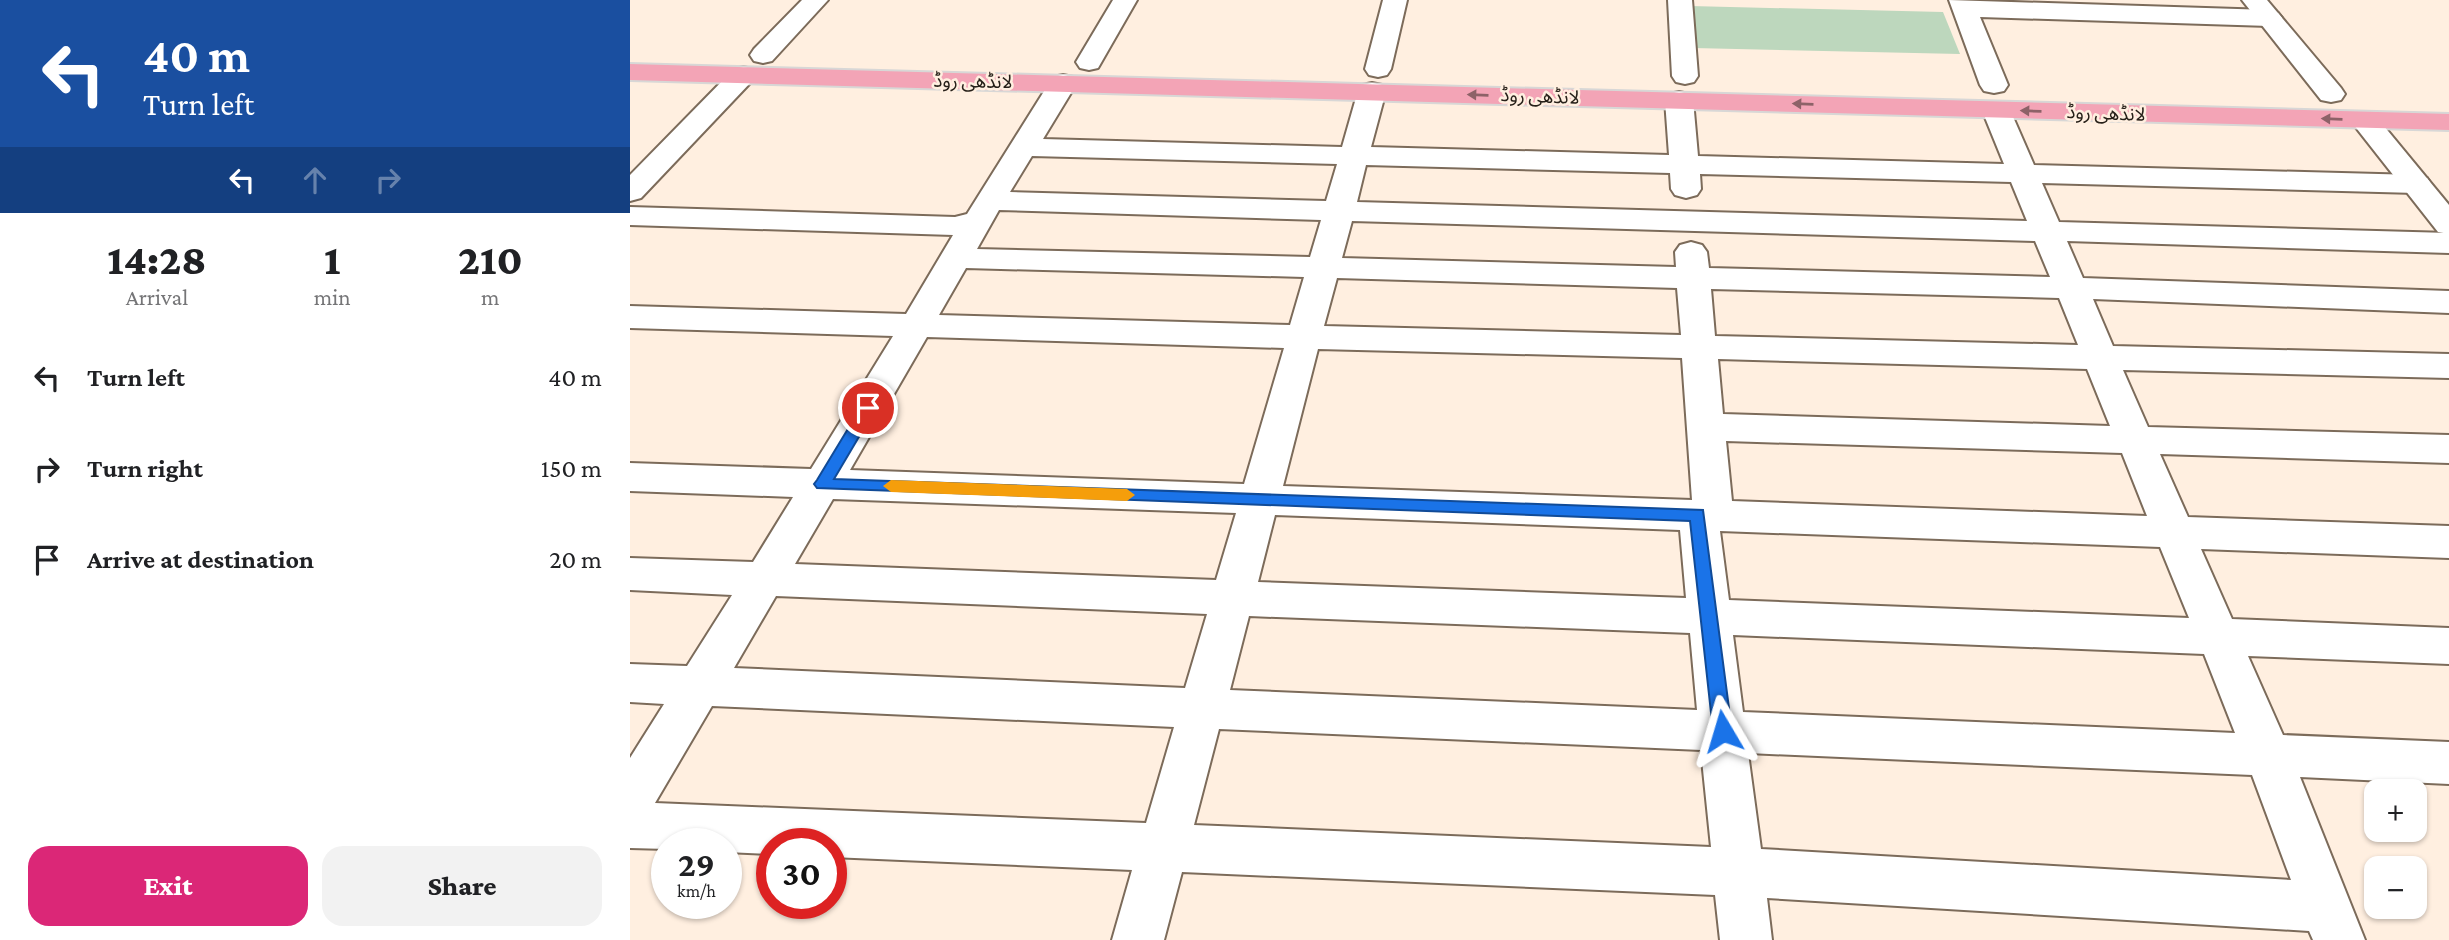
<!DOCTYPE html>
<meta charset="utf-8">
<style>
:root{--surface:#fff;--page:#f2f2f2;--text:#202124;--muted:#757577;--accent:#db2777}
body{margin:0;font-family:"Crimson Pro","Noto Sans Arabic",serif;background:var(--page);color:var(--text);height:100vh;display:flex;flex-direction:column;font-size:26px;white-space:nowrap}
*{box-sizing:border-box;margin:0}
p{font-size:23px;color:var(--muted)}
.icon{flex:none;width:38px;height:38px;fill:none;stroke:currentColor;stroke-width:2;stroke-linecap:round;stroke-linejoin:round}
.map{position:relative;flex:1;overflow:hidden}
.drawer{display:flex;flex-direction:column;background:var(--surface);width:630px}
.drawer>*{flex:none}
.hud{background:#1a4fa0;color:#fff;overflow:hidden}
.buttons{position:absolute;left:1734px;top:779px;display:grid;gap:14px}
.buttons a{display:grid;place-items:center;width:63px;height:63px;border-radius:14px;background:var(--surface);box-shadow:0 2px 5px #0004;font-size:35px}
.speed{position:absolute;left:21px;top:828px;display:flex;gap:14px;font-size:35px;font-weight:700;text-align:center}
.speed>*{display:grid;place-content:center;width:91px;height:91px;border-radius:50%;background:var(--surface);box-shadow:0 2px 5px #0004;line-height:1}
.speed small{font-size:18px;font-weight:400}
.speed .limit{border:10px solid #d22;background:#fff;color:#111}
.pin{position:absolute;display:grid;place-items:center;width:60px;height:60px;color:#fff;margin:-30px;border:4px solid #fff;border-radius:50%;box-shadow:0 2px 7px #0007}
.me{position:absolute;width:77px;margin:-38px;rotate:353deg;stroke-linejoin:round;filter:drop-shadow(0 0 5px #0008)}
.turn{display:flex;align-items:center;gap:24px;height:147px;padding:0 28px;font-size:32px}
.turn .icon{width:91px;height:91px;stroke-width:2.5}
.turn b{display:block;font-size:49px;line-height:60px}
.lanes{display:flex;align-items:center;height:66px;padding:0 28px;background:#0003;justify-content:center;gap:35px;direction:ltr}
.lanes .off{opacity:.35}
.eta{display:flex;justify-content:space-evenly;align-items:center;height:119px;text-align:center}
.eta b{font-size:42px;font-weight:800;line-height:49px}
.primary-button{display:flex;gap:14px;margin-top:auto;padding:14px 28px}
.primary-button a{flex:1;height:80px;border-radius:21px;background:var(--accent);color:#fff;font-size:28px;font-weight:800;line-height:80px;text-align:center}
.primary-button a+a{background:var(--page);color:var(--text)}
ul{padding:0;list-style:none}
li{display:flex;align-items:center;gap:21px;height:91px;padding:0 28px}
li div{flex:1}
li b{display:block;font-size:26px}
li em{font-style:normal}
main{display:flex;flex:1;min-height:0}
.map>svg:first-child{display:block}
.green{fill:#bdd7bd}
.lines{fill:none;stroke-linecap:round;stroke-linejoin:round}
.minor-casing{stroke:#7c6b5a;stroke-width:4}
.tertiary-casing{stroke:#7c6b5a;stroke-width:4}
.primary-casing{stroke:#d8d7d6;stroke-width:4}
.minor{fill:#fff;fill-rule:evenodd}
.tertiary{fill:#fff;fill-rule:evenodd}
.primary{fill:#f3a4b6;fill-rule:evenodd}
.oneway{fill:#8d6268}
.route{fill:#1a73e8;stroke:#114b97;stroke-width:2}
.slow{fill:#f59e0b}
.labels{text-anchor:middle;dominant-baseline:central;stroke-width:5;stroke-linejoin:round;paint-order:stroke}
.far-street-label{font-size:19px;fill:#272019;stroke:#ffefe0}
</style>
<main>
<section class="drawer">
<div class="hud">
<div class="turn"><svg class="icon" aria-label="left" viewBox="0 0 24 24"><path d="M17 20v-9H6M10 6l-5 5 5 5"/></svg><div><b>40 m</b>Turn left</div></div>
<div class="lanes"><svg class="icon" aria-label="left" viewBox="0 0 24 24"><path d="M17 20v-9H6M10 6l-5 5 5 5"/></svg><svg class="icon off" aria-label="ahead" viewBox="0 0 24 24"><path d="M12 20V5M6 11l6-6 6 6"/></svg><svg class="icon off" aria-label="right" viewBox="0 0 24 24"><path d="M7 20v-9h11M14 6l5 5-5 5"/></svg></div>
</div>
<div class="eta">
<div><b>14:28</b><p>Arrival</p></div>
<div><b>1</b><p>min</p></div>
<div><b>210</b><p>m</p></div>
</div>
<ul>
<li><svg class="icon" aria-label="left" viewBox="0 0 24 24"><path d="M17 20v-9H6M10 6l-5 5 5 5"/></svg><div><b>Turn left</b></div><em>40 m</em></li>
<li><svg class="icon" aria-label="right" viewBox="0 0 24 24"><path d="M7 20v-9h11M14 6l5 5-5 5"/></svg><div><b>Turn right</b></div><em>150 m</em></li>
<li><svg class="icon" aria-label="arrive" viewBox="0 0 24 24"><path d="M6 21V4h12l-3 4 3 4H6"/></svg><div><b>Arrive at destination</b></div><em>20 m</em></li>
</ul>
<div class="primary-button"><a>Exit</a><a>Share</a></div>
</section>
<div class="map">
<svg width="1819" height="940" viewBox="0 0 1819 940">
<rect width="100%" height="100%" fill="#ffefe0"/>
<path class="green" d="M 1060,6 L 1313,12 L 1330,54 L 1063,48 Z"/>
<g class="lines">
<g class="minor-casing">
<path id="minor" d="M 483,0 L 507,0 L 468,68 L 459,70 L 450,68 L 446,62 Z
M 753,0 L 777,0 L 761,69 L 757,75 L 748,77 L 739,75 L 735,69 Z
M 1319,0 L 1639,10 L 1648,13 L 1652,18 L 1648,23 L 1639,26 L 1350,17 L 1378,85 L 1374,91 L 1364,93 L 1354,91 L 1350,85 Z
M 433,75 L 443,77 L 447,83 L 413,139 L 712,147 L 728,91 L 732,85 L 742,83 L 752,85 L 756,91 L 741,147 L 1039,155 L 1035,100 L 1039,94 L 1049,92 L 1059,94 L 1063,100 L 1068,156 L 1374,164 L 1352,110 L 1356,104 L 1366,102 L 1376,104 L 1380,110 L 1404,165 L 1786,175 L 1797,178 L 1801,184 L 1797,190 L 1786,193 L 1412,183 L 1429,222 L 1819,233 L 1819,253 L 1437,241 L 1453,278 L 1819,291 L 1819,313 L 1463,299 L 1483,346 L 1819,354 L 1819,378 L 1493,370 L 1518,427 L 1819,435 L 1819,463 L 1530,454 L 1558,517 L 1819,526 L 1819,558 L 1571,549 L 1602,619 L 1819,628 L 1819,664 L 1618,656 L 1653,735 L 1819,742 L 1819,784 L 1670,777 L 1735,940 L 1683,940 L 1679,931 L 1137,898 L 1142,940 L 1090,940 L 1085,895 L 552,872 L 534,940 L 482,940 L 502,870 L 201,857 L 201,844 L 142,844 L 142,854 L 96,852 L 96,844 L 37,844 L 37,849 L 0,848 L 0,758 L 34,704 L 0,702 L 0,664 L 57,666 L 102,595 L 0,590 L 0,558 L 123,562 L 163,497 L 0,491 L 0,463 L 181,469 L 263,336 L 0,328 L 0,306 L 276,314 L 323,235 L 0,225 L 0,207 L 325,217 L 337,214 L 423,77 ZM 402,156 L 707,164 L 696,201 L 380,192 ZM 736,165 L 1040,173 L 1041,189 L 1045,195 L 1056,198 L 1067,195 L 1071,189 L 1070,174 L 1381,182 L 1397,221 L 727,202 ZM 369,210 L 691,220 L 680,257 L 347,249 ZM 722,221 L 1405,241 L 1420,277 L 1079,268 L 1077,252 L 1072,245 L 1061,242 L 1050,245 L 1045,252 L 1046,267 L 712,258 ZM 336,268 L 674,277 L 660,325 L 309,315 ZM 707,278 L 1047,288 L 1051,335 L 694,326 ZM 1081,289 L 1429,298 L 1448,345 L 1085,336 ZM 297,337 L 654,348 L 614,484 L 220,470 ZM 688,349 L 1052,358 L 1062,500 L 653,486 ZM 1088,359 L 1457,369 L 1480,426 L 1093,414 ZM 1096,441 L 1492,453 L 1517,516 L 1102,501 ZM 203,499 L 606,513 L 586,580 L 165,564 ZM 645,515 L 1050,530 L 1056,598 L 628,582 ZM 1090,531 L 1530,547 L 1559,618 L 1099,600 ZM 146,596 L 577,614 L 555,688 L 104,668 ZM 619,616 L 1060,633 L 1067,710 L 600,690 ZM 1103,635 L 1574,654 L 1605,733 L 1113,712 ZM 82,706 L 544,727 L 516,823 L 25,803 ZM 589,729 L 1071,750 L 1081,847 L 564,825 ZM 1118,753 L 1622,775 L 1661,880 L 1131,849 Z"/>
</g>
<g class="tertiary-casing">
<path id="tertiary" d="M 172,0 L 198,0 L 142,61 L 133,63 L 124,61 L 120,55 L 124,49 Z
M 1038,0 L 1062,0 L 1068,76 L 1064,82 L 1055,84 L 1046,82 L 1042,76 Z
M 1612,0 L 1637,0 L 1711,88 L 1715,94 L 1711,100 L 1701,102 L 1691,100 Z
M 113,67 L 122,69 L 126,75 L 122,81 L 11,198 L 0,201 L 0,175 L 104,69 Z
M 1734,112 L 1744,114 L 1819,205 L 1819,234 L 1808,232 L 1720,120 L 1724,114 Z"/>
</g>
<g class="primary-casing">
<path id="primary" d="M 0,64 L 1819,114 L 1819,130 L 0,80 Z"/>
</g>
<use href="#minor" class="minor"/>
<use href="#tertiary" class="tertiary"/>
<use href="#primary" class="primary"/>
</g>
<defs><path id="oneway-solid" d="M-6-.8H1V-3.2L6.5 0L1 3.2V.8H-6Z" transform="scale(1.75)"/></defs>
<g class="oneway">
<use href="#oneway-solid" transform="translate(848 95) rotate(-178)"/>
<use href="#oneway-solid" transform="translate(1173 104) rotate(-178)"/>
<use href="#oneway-solid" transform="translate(1401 111) rotate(-178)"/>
<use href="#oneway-solid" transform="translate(1702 119) rotate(-178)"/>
</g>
<path class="route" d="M 238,402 L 246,408 L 204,479 L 1073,510 L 1102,731 L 1099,737 L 1093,739 L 1086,737 L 1083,731 L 1060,521 L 187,488 L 184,484 L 187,480 L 233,404 Z"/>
<path class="slow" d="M 261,480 L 497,489 L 505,495 L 497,501 L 261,492 L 253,486 Z"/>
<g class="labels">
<g class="far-street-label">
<text transform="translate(343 81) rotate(1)">لانڈھی روڈ</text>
<text transform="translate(910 96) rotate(2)">لانڈھی روڈ</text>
<text transform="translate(1476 113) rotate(2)">لانڈھی روڈ</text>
</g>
</g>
</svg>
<div class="buttons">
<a>+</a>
<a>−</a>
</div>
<div class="speed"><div>29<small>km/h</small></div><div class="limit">30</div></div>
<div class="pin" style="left:238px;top:408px;background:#d93025"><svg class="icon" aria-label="arrive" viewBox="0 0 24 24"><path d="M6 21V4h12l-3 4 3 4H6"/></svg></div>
<svg class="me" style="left:1093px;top:731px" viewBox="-20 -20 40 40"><path d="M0-17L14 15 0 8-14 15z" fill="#1a73e8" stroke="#fff" stroke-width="4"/></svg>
</div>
</main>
